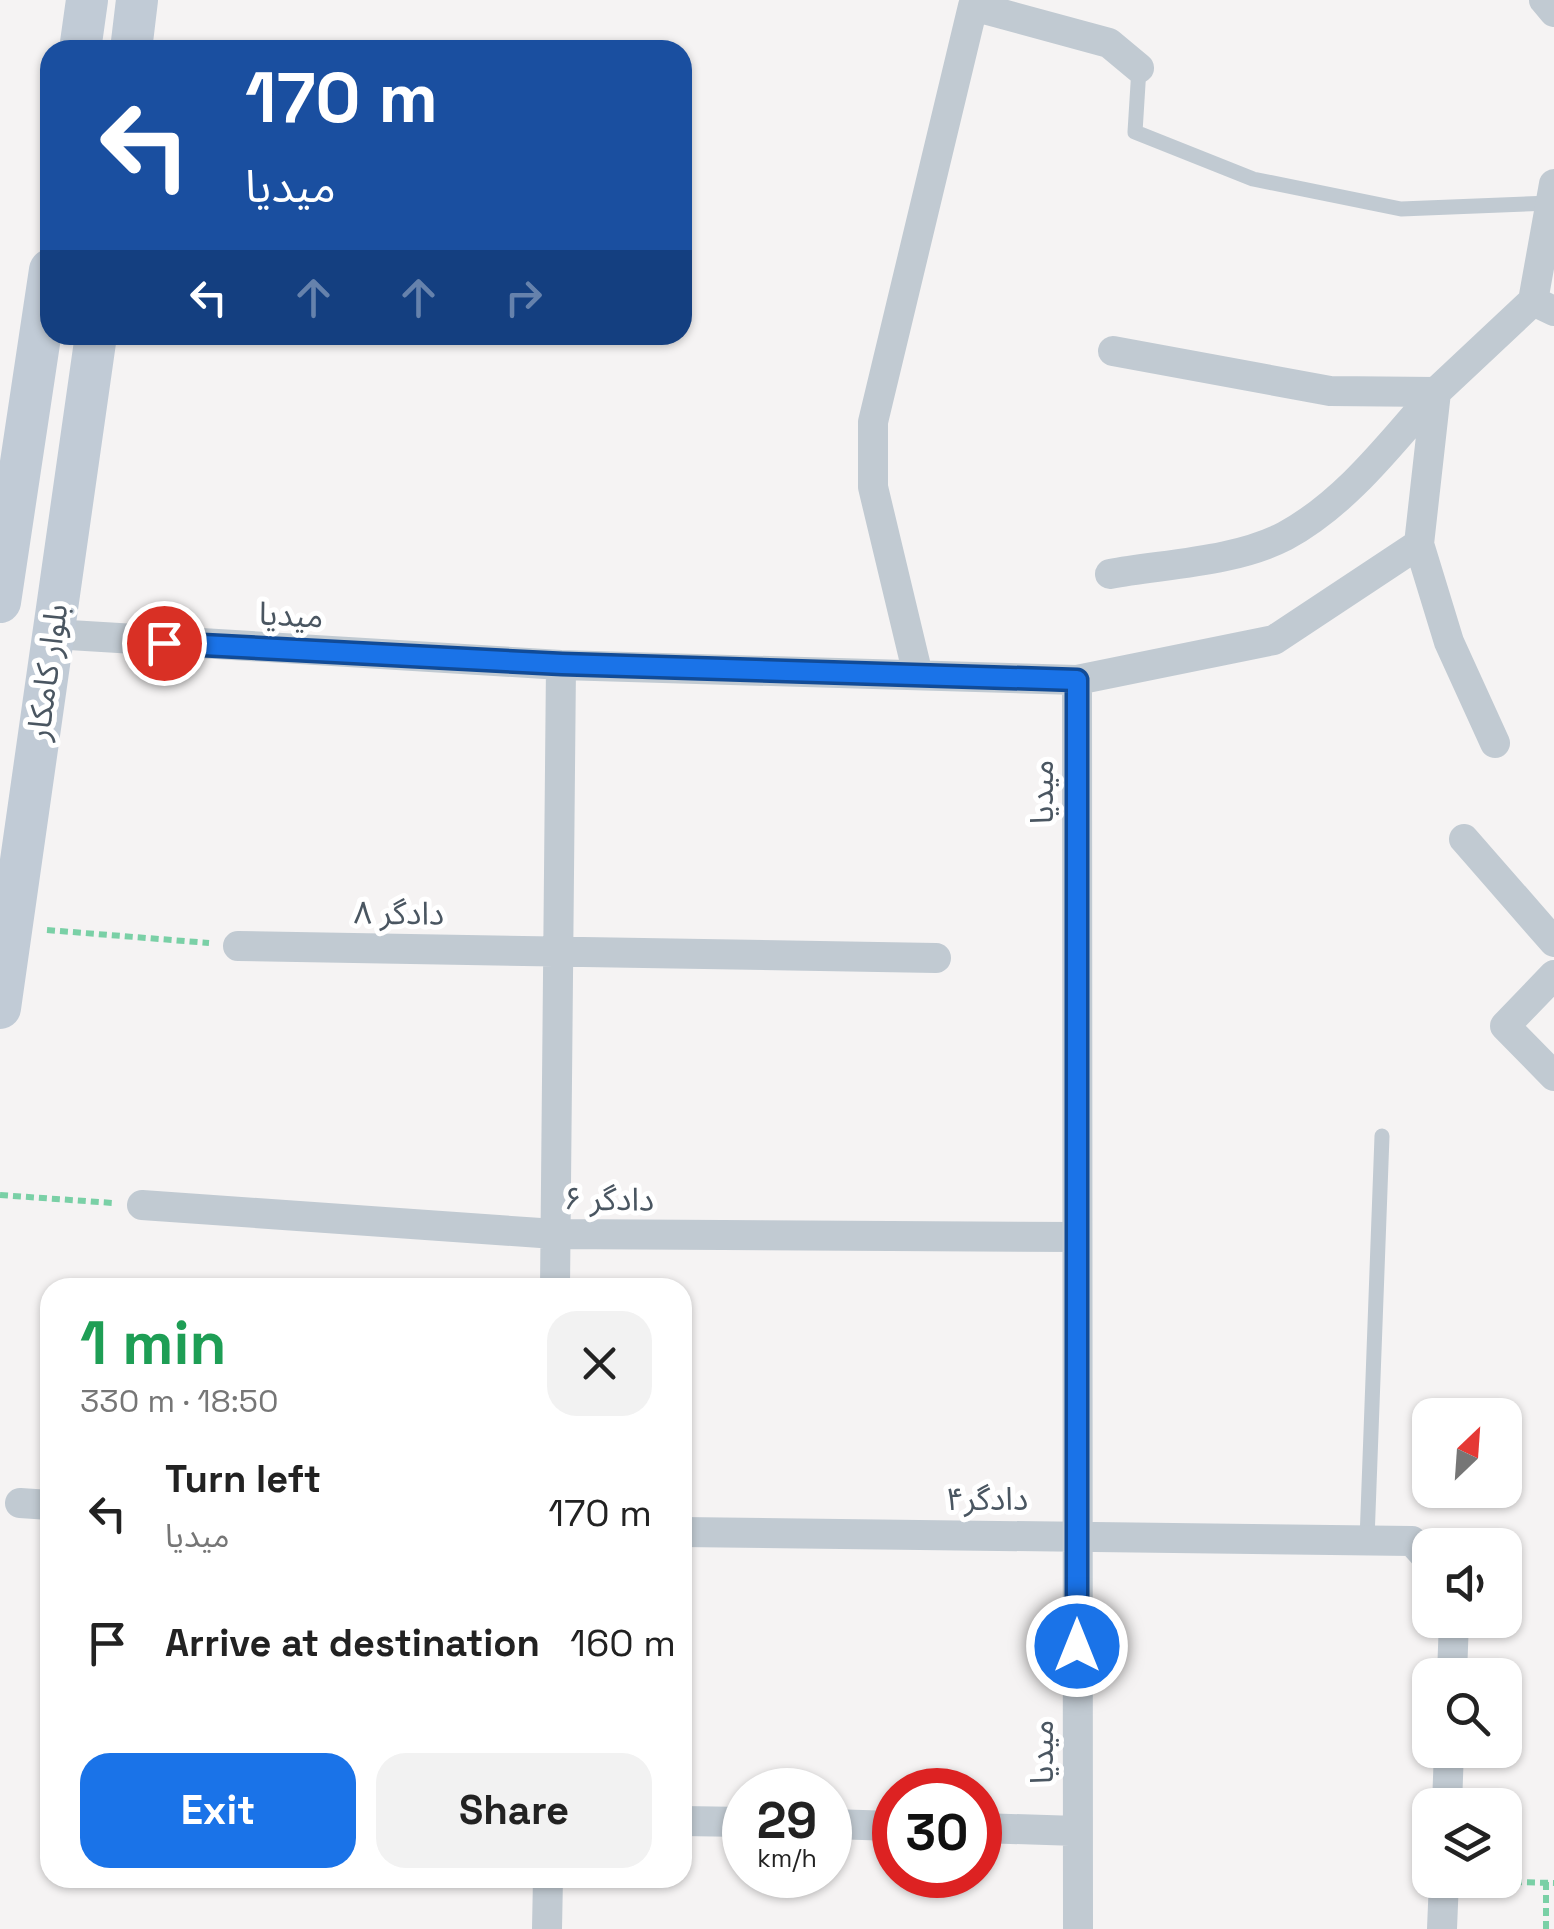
<!DOCTYPE html>
<meta charset="utf-8">
<style>
:root{--surface:#fff;--page:#f2f2f2;--text:#222;--muted:#767676;--accent:#1a73e8}
body{margin:0;font-family:"Space Grotesk","Noto Sans Arabic",sans-serif;background:var(--page);color:var(--text);height:100vh;display:flex;flex-direction:column;font-size:38px;white-space:nowrap}
*{box-sizing:border-box;margin:0}
p{font-size:32px;color:var(--muted)}
.icon{flex:none;width:55px;height:55px;fill:none;stroke:currentColor;stroke-width:2;stroke-linecap:round;stroke-linejoin:round}
.map{position:relative;flex:1;overflow:hidden}
.drawer{position:absolute;left:40px;top:1278px;width:652px;height:610px;display:flex;flex-direction:column;background:var(--surface);border-radius:30px;box-shadow:0 2px 8px #0004}
.drawer>*{flex:none}
.banner{position:absolute;left:40px;top:40px;width:652px;height:305px;border-radius:30px;box-shadow:0 2px 8px #0004;background:#1a4fa0;color:#fff;overflow:hidden}
.needle{width:65px;rotate:25deg}
.tools{position:absolute;left:1412px;top:1398px;display:grid;gap:20px}
.tools a{display:grid;place-items:center;width:110px;height:110px;border-radius:20px;background:var(--surface);box-shadow:0 2px 8px #0004;font-size:50px}
.speed{position:absolute;left:722px;top:1768px;display:flex;gap:20px;font-size:50px;font-weight:700;text-align:center}
.speed>*{display:grid;place-content:center;width:130px;height:130px;border-radius:50%;background:var(--surface);box-shadow:0 2px 8px #0004;line-height:1}
.speed small{font-size:25px;font-weight:400}
.speed .limit{border:15px solid #d22;background:#fff;color:#111}
.pin{position:absolute;display:grid;place-items:center;width:85px;height:85px;color:#fff;margin:-42px;border:5px solid #fff;border-radius:50%;box-shadow:0 2px 10px #0007}
.me{position:absolute;width:110px;margin:-55px;rotate:0deg;stroke-linejoin:round;filter:drop-shadow(0 0 8px #0008)}
.turn{display:flex;align-items:center;gap:35px;height:210px;padding:0 40px;font-size:45px}
.turn .icon{width:130px;height:130px;stroke-width:2.5}
.turn b{display:block;font-size:70px;line-height:85px}
.lanes{display:flex;align-items:center;height:95px;padding:0 40px;background:#0003;justify-content:center;gap:50px;direction:ltr}
.lanes .off{opacity:.35}
.round{display:grid;place-items:center;flex:none;width:105px;height:105px;border-radius:30px;background:var(--page)}
.summary{display:flex;align-items:center;justify-content:space-between;height:170px;padding:0 40px}
h1{font-size:60px;font-weight:800;line-height:75px;color:#1e9e55}
.action{display:flex;gap:20px;margin-top:auto;padding:20px 40px}
.action a{flex:1;height:115px;border-radius:30px;background:var(--accent);color:#fff;font-size:40px;font-weight:800;line-height:115px;text-align:center}
.action a+a{background:var(--page);color:var(--text)}
ul{padding:0;list-style:none}
li{display:flex;align-items:center;gap:30px;height:130px;padding:0 40px}
li div{flex:1}
li b{display:block;font-size:38px}
li em{font-style:normal}
.map>svg:first-child{display:block}
.lines{fill:none;stroke-linecap:round;stroke-linejoin:round}
.path{stroke:#7ad0a6;stroke-width:6;stroke-dasharray:8 5;stroke-linecap:butt}
.service{stroke:#c1cad2;stroke-width:15}
.minor{stroke:#c1cad2;stroke-width:30}
.secondary{stroke:#c1cbd6;stroke-width:42}
.route-casing{stroke:#114b97;stroke-width:25}
.route{stroke:#1a73e8;stroke-width:18}
.labels{text-anchor:middle;dominant-baseline:central;stroke-width:10;stroke-linejoin:round;paint-order:stroke}
.street-label{font-size:32px;fill:#4a5661;stroke:#fff}
</style>
<div class="map">
<svg width="1554" height="1929" viewBox="0 0 1554 1929">
<rect width="100%" height="100%" fill="#f5f3f3"/>
<g class="lines">
<path class="path" d="M 47,930 L 209,943
M 0,1195 L 113,1203
M 1475,1881 L 1554,1883
M 1546,1929 L 1546,1882"/>
<path class="service" d="M 1139,68 L 1135,132 L 1253,179 L 1401,209 L 1551,203
M 1367,1540 L 1382,1136"/>
<path class="minor" d="M 1544,0 L 1554,12
M 1533,301 L 1554,184
M 1113,351 L 1330,391 L 1436,392
M 1419,544 L 1449,642 L 1495,743
M 1110,574 C 1165,564 1235,562 1285,536 C 1346,503 1391,443 1436,392
M 53,634 L 561,665 L 1077,680 L 1274,640 L 1419,544 L 1436,392 L 1533,301 L 1554,311
M 918,675 L 873,487 L 873,422 L 973,6 L 1109,43 L 1139,68
M 1077,680 L 1078,1929
M 1464,839 L 1554,942
M 238,946 L 936,958
M 1554,975 L 1505,1026 L 1554,1076
M 142,1205 L 555,1234 L 1077,1237
M 555,1288 L 561,665
M 20,1503 L 50,1505
M 682,1532 L 1412,1541 L 1430,1561
M 1452,1675 L 1454,1620
M 1447,1805 L 1449,1750
M 682,1821 L 745,1822
M 830,1824 L 895,1826
M 980,1828 L 1077,1831
M 547,1929 L 548,1878
M 1442,1929 L 1444,1880"/>
<path class="secondary" d="M 80,50 L 87,0
M 131,50 L 137,0
M 0,602 L 50,270
M 0,1008 L 96,335"/>
</g>
<g class="lines">
<g class="route-casing">
<path id="route" d="M 164,643 L 562,664 L 1077,680 L 1077,1646"/>
</g>
<use href="#route" class="route"/>
</g>
<g class="labels">
<g class="street-label">
<text transform="translate(291 615) rotate(3)">میدیا</text>
<text transform="translate(47 672) rotate(-82)">بلوار کامکار</text>
<text transform="translate(1042 792) rotate(-90)">میدیا</text>
<text transform="translate(399 913) rotate(1)">دادگر ۸</text>
<text transform="translate(609 1199) rotate(1)">دادگر ۶</text>
<text x="987" y="1499">دادگر۴</text>
<text transform="translate(1042 1752) rotate(-90)">میدیا</text>
</g>
</g>
</svg>
<div class="tools">
<a><svg class="needle" viewBox="-14 -14 28 28"><path d="M0-13l5 13h-10z" fill="#e53935"/><path d="M0 13l5-13h-10z" fill="#767676"/></svg></a>
<a><svg class="icon" aria-label="sound" viewBox="0 0 24 24"><path d="M4 9h4l5-4v14l-5-4H4zM17 9q2 3 0 6"/></svg></a>
<a><svg class="icon" aria-label="search" viewBox="0 0 24 24"><circle cx="10" cy="10" r="6"/><path d="M15 15l6 6"/></svg></a>
<a><svg class="icon" aria-label="layers" viewBox="0 0 24 24"><path d="M12 4l9 5-9 5-9-5zM3 14l9 5 9-5"/></svg></a>
</div>
<div class="speed"><div>29<small>km/h</small></div><div class="limit">30</div></div>
<div class="pin" style="left:164px;top:643px;background:#d93025"><svg class="icon" aria-label="arrive" viewBox="0 0 24 24"><path d="M6 21V4h12l-3 4 3 4H6"/></svg></div>
<svg class="me" style="left:1077px;top:1646px" viewBox="-20 -20 40 40"><circle r="17" fill="#1a73e8" stroke="#fff" stroke-width="3"/><path d="M0-11L8 9 0 5-8 9z" fill="#fff"/></svg>
<div class="banner">
<div class="turn"><svg class="icon" aria-label="left" viewBox="0 0 24 24"><path d="M17 20v-9H6M10 6l-5 5 5 5"/></svg><div><b>170 m</b>میدیا</div></div>
<div class="lanes"><svg class="icon" aria-label="left" viewBox="0 0 24 24"><path d="M17 20v-9H6M10 6l-5 5 5 5"/></svg><svg class="icon off" aria-label="ahead" viewBox="0 0 24 24"><path d="M12 20V5M6 11l6-6 6 6"/></svg><svg class="icon off" aria-label="ahead" viewBox="0 0 24 24"><path d="M12 20V5M6 11l6-6 6 6"/></svg><svg class="icon off" aria-label="right" viewBox="0 0 24 24"><path d="M7 20v-9h11M14 6l5 5-5 5"/></svg></div>
</div>
<section class="drawer">
<div class="summary"><div><h1>1 min</h1><p>330 m · 18:50</p></div><a class="round"><svg class="icon" aria-label="close" viewBox="0 0 24 24"><path d="M6 6l12 12M18 6L6 18"/></svg></a></div>
<ul>
<li><svg class="icon" aria-label="left" viewBox="0 0 24 24"><path d="M17 20v-9H6M10 6l-5 5 5 5"/></svg><div><b>Turn left</b><p>میدیا</p></div><em>170 m</em></li>
<li><svg class="icon" aria-label="arrive" viewBox="0 0 24 24"><path d="M6 21V4h12l-3 4 3 4H6"/></svg><div><b>Arrive at destination</b></div><em>160 m</em></li>
</ul>
<div class="action"><a>Exit</a><a>Share</a></div>
</section>
</div>
